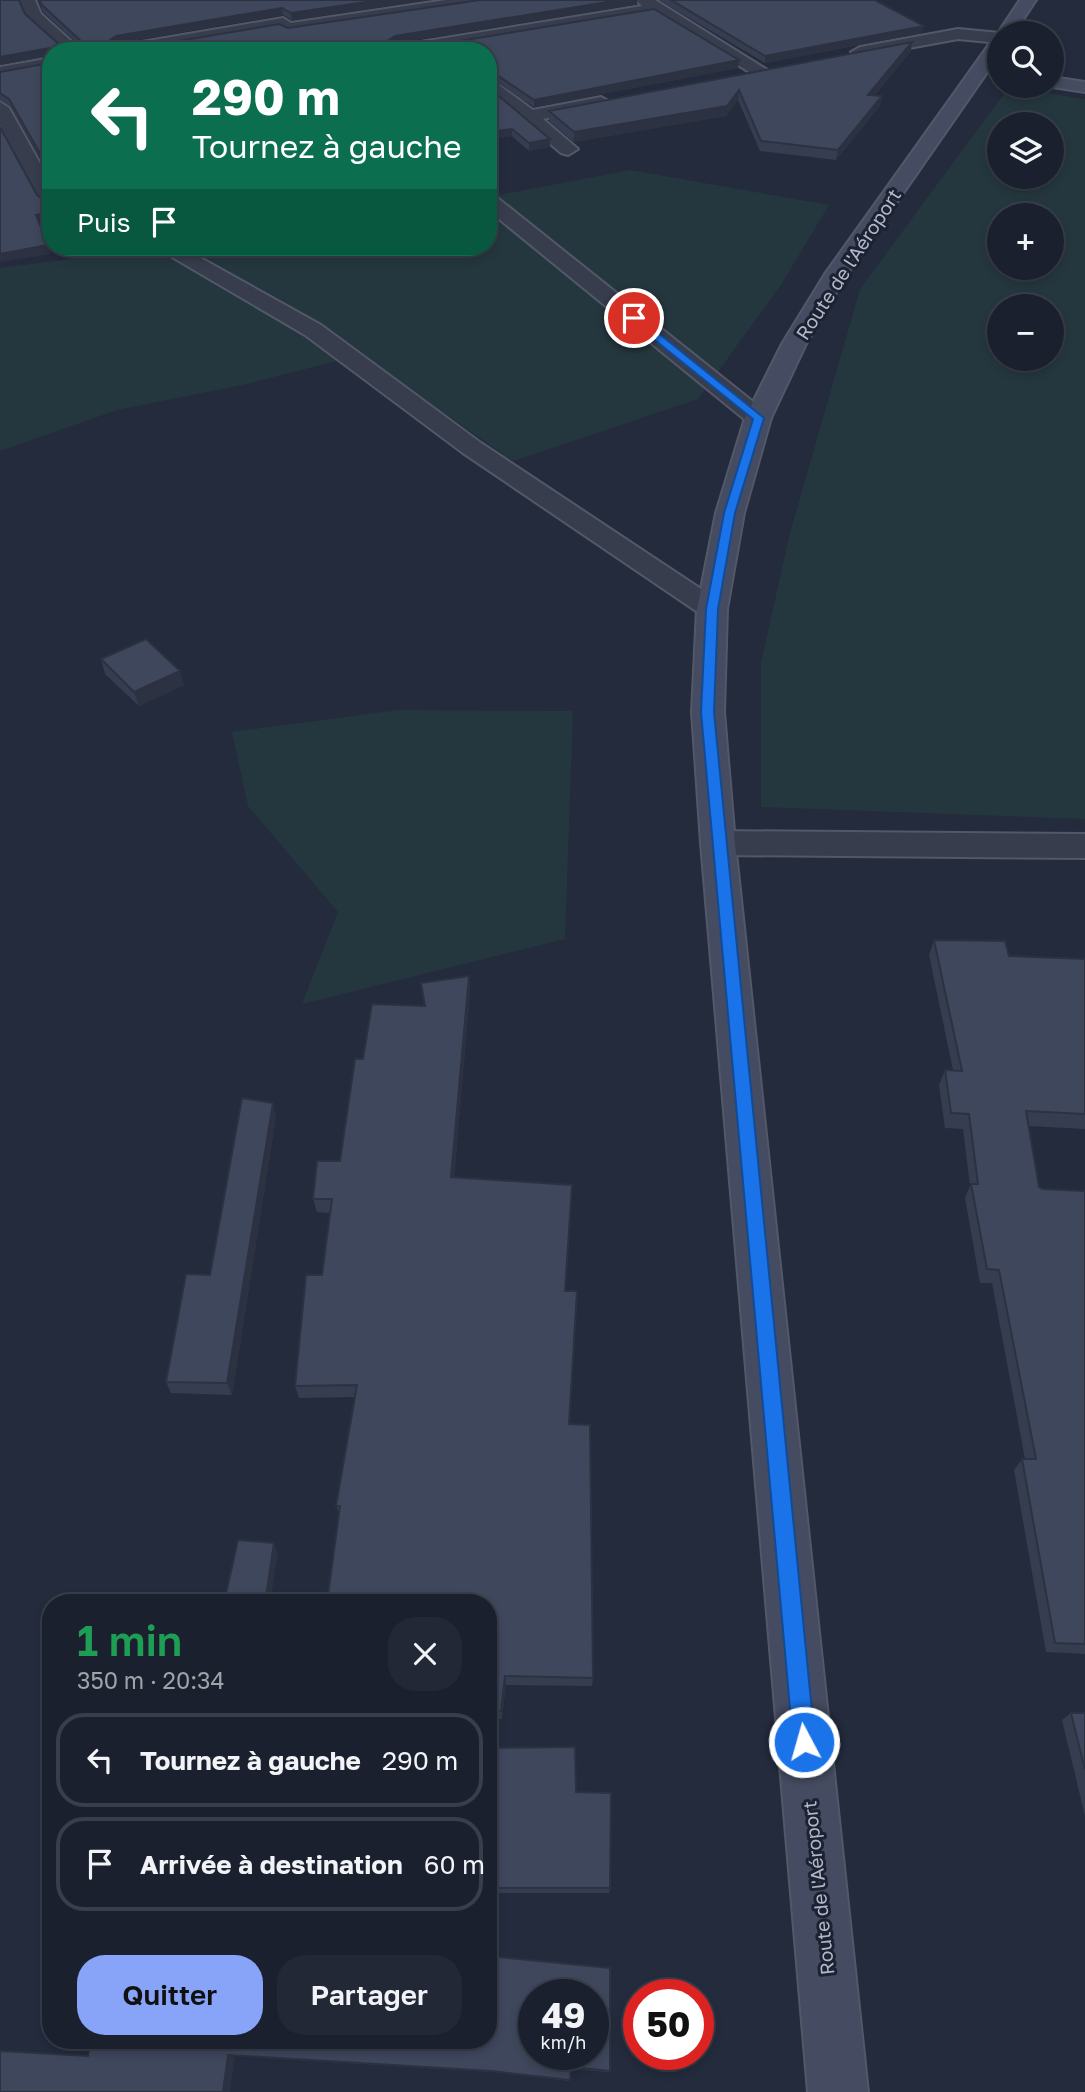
<!DOCTYPE html>
<html lang="fr">
<meta charset="utf-8">
<style>
:root{--surface:#1a202e;--page:#232836;--text:#f1f3f6;--muted:#9fa3aa;--line:#383e4a;--accent:#88a4f8}
body{margin:0;font-family:"Golos Text",sans-serif;background:var(--page);color:var(--text);height:100vh;display:flex;flex-direction:column;font-size:26px;white-space:nowrap}
*{box-sizing:border-box;margin:0}
p{font-size:23px;color:var(--muted)}
.icon{flex:none;width:38px;height:38px;fill:none;stroke:currentColor;stroke-width:2;stroke-linecap:round;stroke-linejoin:round}
.map{position:relative;flex:1;overflow:hidden}
.sheet{position:absolute;left:42px;top:1594px;width:455px;height:455px;display:flex;flex-direction:column;background:var(--surface);border-radius:28px;box-shadow:0 4px 10px #0003,0 0 0 2px var(--line)}
.sheet>*{flex:none}
.banner{position:absolute;left:42px;top:42px;width:455px;height:214px;border-radius:28px;box-shadow:0 4px 10px #0003,0 0 0 2px var(--line);background:#0b6e4f;color:#fff;overflow:hidden}
.fabs{position:absolute;left:987px;top:21px;display:grid;gap:14px}
.fabs a{display:grid;place-items:center;width:77px;height:77px;border-radius:50%;background:var(--surface);box-shadow:0 4px 10px #0003,0 0 0 2px var(--line);font-size:35px}
.speed{position:absolute;left:518px;top:1979px;display:flex;gap:14px;font-size:35px;font-weight:700;text-align:center}
.speed>*{display:grid;place-content:center;width:91px;height:91px;border-radius:50%;background:var(--surface);box-shadow:0 4px 10px #0003,0 0 0 2px var(--line);line-height:1}
.speed small{font-size:18px;font-weight:400}
.speed .limit{border:10px solid #d22;background:#fff;color:#111}
.pin{position:absolute;display:grid;place-items:center;width:60px;height:60px;color:#fff;margin:-30px;border:4px solid #fff;border-radius:50%;box-shadow:0 2px 7px #0007}
.me{position:absolute;width:77px;margin:-38px;rotate:354deg;stroke-linejoin:round;filter:drop-shadow(0 0 5px #0008)}
.turn{display:flex;align-items:center;gap:24px;height:147px;padding:0 35px;font-size:32px}
.turn .icon{width:91px;height:91px;stroke-width:2.5}
.turn b{display:block;font-size:49px;line-height:60px}
.then{display:flex;align-items:center;height:66px;padding:0 35px;background:#0003;gap:14px;font-size:26px}
.round{display:grid;place-items:center;flex:none;width:74px;height:74px;border-radius:28px;background:var(--page)}
.overview{display:flex;align-items:center;justify-content:space-between;height:119px;padding:0 35px}
h1{font-size:42px;font-weight:600;line-height:52px;color:#1e9e55}
.primary-button{display:flex;gap:14px;margin-top:auto;padding:14px 35px}
.primary-button a{flex:1;height:80px;border-radius:28px;background:var(--accent);color:#111;font-size:28px;font-weight:600;line-height:80px;text-align:center}
.primary-button a+a{background:var(--page);color:var(--text)}
ul{padding:0;list-style:none}
li{display:flex;align-items:center;gap:21px;height:94px;margin:0 14px 10px;padding:0 21px;border:4px solid var(--line);border-radius:28px}
li div{flex:1}
li b{display:block;font-size:26px}
li em{font-style:normal}
.map>svg:first-child{display:block}
.green{fill:#25373e;fill-rule:evenodd}
.lines{fill:none;stroke-linecap:round;stroke-linejoin:round}
.street-casing{stroke:#525868;stroke-width:4}
.secondary-casing{stroke:#525868;stroke-width:4}
.street{fill:#373d4d;fill-rule:evenodd}
.secondary{fill:#454b60;fill-rule:evenodd}
.wall{fill:#363d50}
.shaded-wall{fill:#2c3241}
.building{fill:#3f475d;stroke:#2c3241;stroke-width:2;fill-rule:evenodd}
.route{fill:#1a73e8;stroke:#114b97;stroke-width:2}
.labels{text-anchor:middle;dominant-baseline:central;stroke-width:6;stroke-linejoin:round;paint-order:stroke}
.street-label{font-size:19px;fill:#b3b8c8;stroke:#1c2232}
</style>
<div class="map">
<svg width="1085" height="2092" viewBox="0 0 1085 2092">
<rect width="100%" height="100%" fill="#232b3d"/>
<path class="green" d="M 1009,87 L 1085,99 L 1085,819 L 761,807 L 761,663 L 790,533 L 860,289 ZM 999,124 L 1052,124 L 1052,177 L 999,177 ZM 999,215 L 1052,215 L 1052,268 L 999,268 ZM 999,306 L 1052,306 L 1052,359 L 999,359 Z
M 630,170 L 829,205 L 781,285 L 698,399 L 513,461 L 361,355 L 242,385 L 117,410 L 0,451 L 0,268 L 70,259 L 69,247 L 488,247 L 488,197 Z
M 398,710 L 573,711 L 565,939 L 302,1004 L 338,912 L 248,806 L 232,732 Z"/>
<g class="lines">
<g class="street-casing">
<path id="street" d="M 19,0 L 35,0 L 41,14 L 82,51 L 64,51 L 28,19 Z
M 446,0 L 487,0 L 479,5 L 288,33 L 280,28 L 150,51 L 110,51 L 118,46 L 283,18 L 291,23 Z
M 636,0 L 655,0 L 769,71 L 766,75 L 754,75 L 654,13 L 429,51 L 388,51 L 396,46 L 642,6 Z
M 958,29 L 1000,33 L 999,43 L 958,39 L 860,57 L 851,52 L 860,47 Z
M 51,58 L 51,68 L 0,77 L 0,67 Z
M 488,77 L 533,110 L 601,97 L 610,102 L 607,106 L 543,119 L 578,149 L 568,155 L 561,153 L 488,91 Z
M 0,102 L 9,108 L 51,183 L 51,208 L 41,202 L 0,125 Z
M 488,194 L 495,196 L 767,413 L 771,418 L 767,423 L 749,423 L 488,210 Z
M 155,247 L 181,247 L 321,325 L 481,443 L 722,603 L 727,609 L 722,615 L 712,618 L 702,615 L 463,453 L 305,335 Z
M 718,831 L 1085,834 L 1085,858 L 718,855 L 706,851 L 701,843 L 706,835 Z"/>
</g>
<g class="secondary-casing">
<path id="secondary" d="M 1020,0 L 1036,0 L 1014,33 L 999,35 L 998,33 Z
M 999,38 L 999,55 L 847,274 L 806,344 L 771,418 L 744,513 L 727,609 L 724,712 L 735,843 L 868,2092 L 808,2092 L 701,843 L 692,712 L 697,609 L 716,513 L 745,418 L 782,344 L 825,274 L 993,39 Z
M 1052,77 L 1085,82 L 1085,92 L 1046,86 L 1052,86 Z"/>
</g>
<use href="#street" class="street"/>
<use href="#secondary" class="secondary"/>
</g>
<path class="wall" d="M 38,0 L 428,0 L 292,20 L 283,15 L 118,43 L 113,46 L 149,46 L 288,28 L 480,0 L 637,0 L 637,4 L 396,43 L 391,46 L 739,60 L 738,68 L 534,107 L 488,77 L 488,51 L 51,51 L 51,56 L 0,65 L 25,14 L 61,46 L 80,46 L 43,12 Z
M 659,0 L 875,0 L 922,33 L 765,63 Z
M 911,51 L 874,96 L 882,96 L 880,106 L 836,160 L 760,151 L 738,100 L 726,116 L 574,142 L 549,121 L 549,111 Z
M 51,57 L 51,177 L 11,107 L 0,100 L 0,72 L 50,63 Z
M 488,87 L 550,139 L 550,147 L 529,151 L 512,136 L 488,140 Z
M 101,659 L 184,685 L 139,706 L 105,674 Z
M 934,940 L 1009,956 L 1085,959 L 1085,1129 L 1029,1126 L 1039,1187 L 1042,1189 L 1085,1191 L 1085,1654 L 1046,1652 L 1014,1470 L 1022,1459 L 1025,1459 L 992,1283 L 980,1283 L 965,1198 L 970,1186 L 963,1129 L 945,1128 L 939,1085 L 945,1070 L 953,1070 L 929,955 Z
M 469,976 L 470,991 L 454,1178 L 572,1185 L 565,1291 L 569,1424 L 593,1678 L 592,1686 L 506,1685 L 502,1719 L 488,1718 L 488,1603 L 339,1513 L 336,1506 L 355,1397 L 299,1398 L 295,1386 L 322,1275 L 330,1213 L 317,1212 L 313,1199 L 340,1161 L 363,1059 L 424,1006 L 421,983 Z
M 276,1116 L 232,1395 L 171,1393 L 166,1382 Z
M 1071,1713 L 1085,1713 L 1085,1816 L 1062,1720 Z
M 576,1792 L 610,1888 L 609,1893 L 492,1893 L 491,1888 Z
M 488,2040 L 610,2071 L 609,2072 L 571,2069 L 569,2081 L 492,2072 L 235,2056 L 88,2056 Z"/>
<path class="shaded-wall" d="M 380,0 L 428,0 L 292,20 L 291,13 Z
M 620,0 L 637,0 L 637,4 L 396,43 L 387,49 L 386,42 L 395,36 Z
M 282,8 L 283,15 L 118,43 L 107,51 L 106,43 L 116,36 Z
M 924,26 L 922,33 L 765,63 L 765,56 Z
M 912,42 L 911,51 L 867,104 L 868,95 Z
M 49,48 L 51,55 L 0,65 L 0,57 Z
M 739,60 L 738,68 L 534,107 L 534,100 Z
M 739,90 L 738,100 L 726,116 L 574,142 L 574,132 Z
M 882,96 L 880,106 L 836,160 L 838,150 Z
M 512,129 L 512,136 L 488,140 L 488,132 Z
M 550,139 L 550,147 L 529,151 L 529,143 Z
M 51,212 L 51,221 L 38,223 L 36,215 Z
M 48,245 L 50,254 L 0,262 L 0,254 Z
M 180,671 L 184,685 L 139,706 L 134,692 Z
M 469,976 L 470,991 L 453,1191 L 451,1177 Z
M 273,1103 L 276,1116 L 232,1395 L 227,1383 Z
M 274,1543 L 278,1553 L 270,1603 L 265,1603 Z
M 505,1676 L 506,1685 L 502,1719 L 501,1711 Z
M 228,2055 L 235,2056 L 230,2092 L 223,2092 Z"/>
<path class="building" d="M 0,0 L 19,0 L 25,14 L 61,46 L 80,46 L 82,42 L 42,5 L 39,0 L 380,0 L 291,13 L 282,8 L 116,36 L 106,43 L 108,46 L 149,46 L 279,24 L 288,28 L 480,0 L 620,0 L 395,36 L 386,42 L 387,46 L 429,46 L 654,9 L 739,60 L 534,100 L 488,69 L 488,51 L 52,51 L 49,48 L 0,57 Z
M 671,0 L 875,0 L 924,26 L 765,56 Z
M 912,42 L 868,95 L 882,96 L 838,150 L 761,141 L 739,90 L 727,106 L 574,132 L 549,111 Z
M 51,57 L 51,173 L 9,99 L 0,93 L 0,72 L 50,63 Z
M 488,87 L 550,139 L 529,143 L 512,129 L 488,132 Z
M 0,127 L 37,195 L 48,202 L 51,208 L 51,212 L 36,215 L 48,245 L 0,254 Z
M 146,639 L 180,671 L 134,692 L 101,659 Z
M 934,940 L 1005,941 L 1009,956 L 1085,959 L 1085,1114 L 1026,1111 L 1039,1187 L 1042,1189 L 1085,1191 L 1085,1644 L 1055,1643 L 1022,1459 L 1036,1459 L 999,1270 L 987,1269 L 971,1184 L 978,1184 L 969,1114 L 951,1113 L 945,1070 L 962,1071 Z
M 469,976 L 451,1177 L 572,1185 L 565,1291 L 577,1291 L 569,1424 L 590,1425 L 593,1678 L 505,1676 L 501,1711 L 488,1710 L 488,1603 L 327,1603 L 340,1506 L 336,1506 L 357,1385 L 295,1386 L 306,1275 L 322,1275 L 332,1199 L 313,1199 L 317,1161 L 340,1161 L 355,1059 L 363,1059 L 372,1004 L 425,1006 L 421,983 Z
M 242,1098 L 273,1103 L 227,1383 L 166,1382 L 186,1274 L 210,1275 Z
M 238,1540 L 274,1543 L 265,1603 L 224,1603 Z
M 1071,1713 L 1085,1713 L 1085,1770 Z
M 575,1747 L 576,1792 L 611,1793 L 610,1888 L 491,1888 L 494,1748 Z
M 497,1957 L 610,1968 L 610,2071 L 571,2067 L 570,2080 L 491,2071 L 228,2055 L 223,2092 L 0,2092 L 0,2051 L 88,2056 L 91,2040 L 488,2040 L 488,1991 L 494,1991 ZM 534,1995 L 593,1995 L 593,2054 L 534,2054 Z"/>
<path class="route" d="M 630,316 L 637,316 L 764,418 L 735,513 L 718,609 L 714,712 L 815,1742 L 811,1750 L 804,1753 L 796,1750 L 793,1742 L 701,712 L 706,609 L 724,513 L 753,419 L 630,320 Z"/>
<g class="labels">
<g class="street-label">
<text transform="translate(848 264) rotate(-57)">Route de l'Aéroport</text>
<text transform="translate(818 1888) rotate(-96)">Route de l'Aéroport</text>
</g>
</g>
</svg>
<div class="fabs">
<a><svg class="icon" aria-label="search" viewBox="0 0 24 24"><circle cx="10" cy="10" r="6"/><path d="M15 15l6 6"/></svg></a>
<a><svg class="icon" aria-label="layers" viewBox="0 0 24 24"><path d="M12 4l9 5-9 5-9-5zM3 14l9 5 9-5"/></svg></a>
<a>+</a>
<a>−</a>
</div>
<div class="speed"><div>49<small>km/h</small></div><div class="limit">50</div></div>
<div class="pin" style="left:634px;top:318px;background:#d93025"><svg class="icon" aria-label="arrive" viewBox="0 0 24 24"><path d="M6 21V4h12l-3 4 3 4H6"/></svg></div>
<svg class="me" style="left:804px;top:1742px" viewBox="-20 -20 40 40"><circle r="17" fill="#1a73e8" stroke="#fff" stroke-width="3"/><path d="M0-11L8 9 0 5-8 9z" fill="#fff"/></svg>
<div class="banner">
<div class="turn"><svg class="icon" aria-label="left" viewBox="0 0 24 24"><path d="M17 20v-9H6M10 6l-5 5 5 5"/></svg><div><b>290 m</b>Tournez à gauche</div></div>
<div class="then">Puis<svg class="icon" aria-label="arrive" viewBox="0 0 24 24"><path d="M6 21V4h12l-3 4 3 4H6"/></svg></div>
</div>
<section class="sheet">
<div class="overview"><div><h1>1 min</h1><p>350 m · 20:34</p></div><a class="round"><svg class="icon" aria-label="close" viewBox="0 0 24 24"><path d="M6 6l12 12M18 6L6 18"/></svg></a></div>
<ul>
<li><svg class="icon" aria-label="left" viewBox="0 0 24 24"><path d="M17 20v-9H6M10 6l-5 5 5 5"/></svg><div><b>Tournez à gauche</b></div><em>290 m</em></li>
<li><svg class="icon" aria-label="arrive" viewBox="0 0 24 24"><path d="M6 21V4h12l-3 4 3 4H6"/></svg><div><b>Arrivée à destination</b></div><em>60 m</em></li>
</ul>
<div class="primary-button"><a>Quitter</a><a>Partager</a></div>
</section>
</div>
